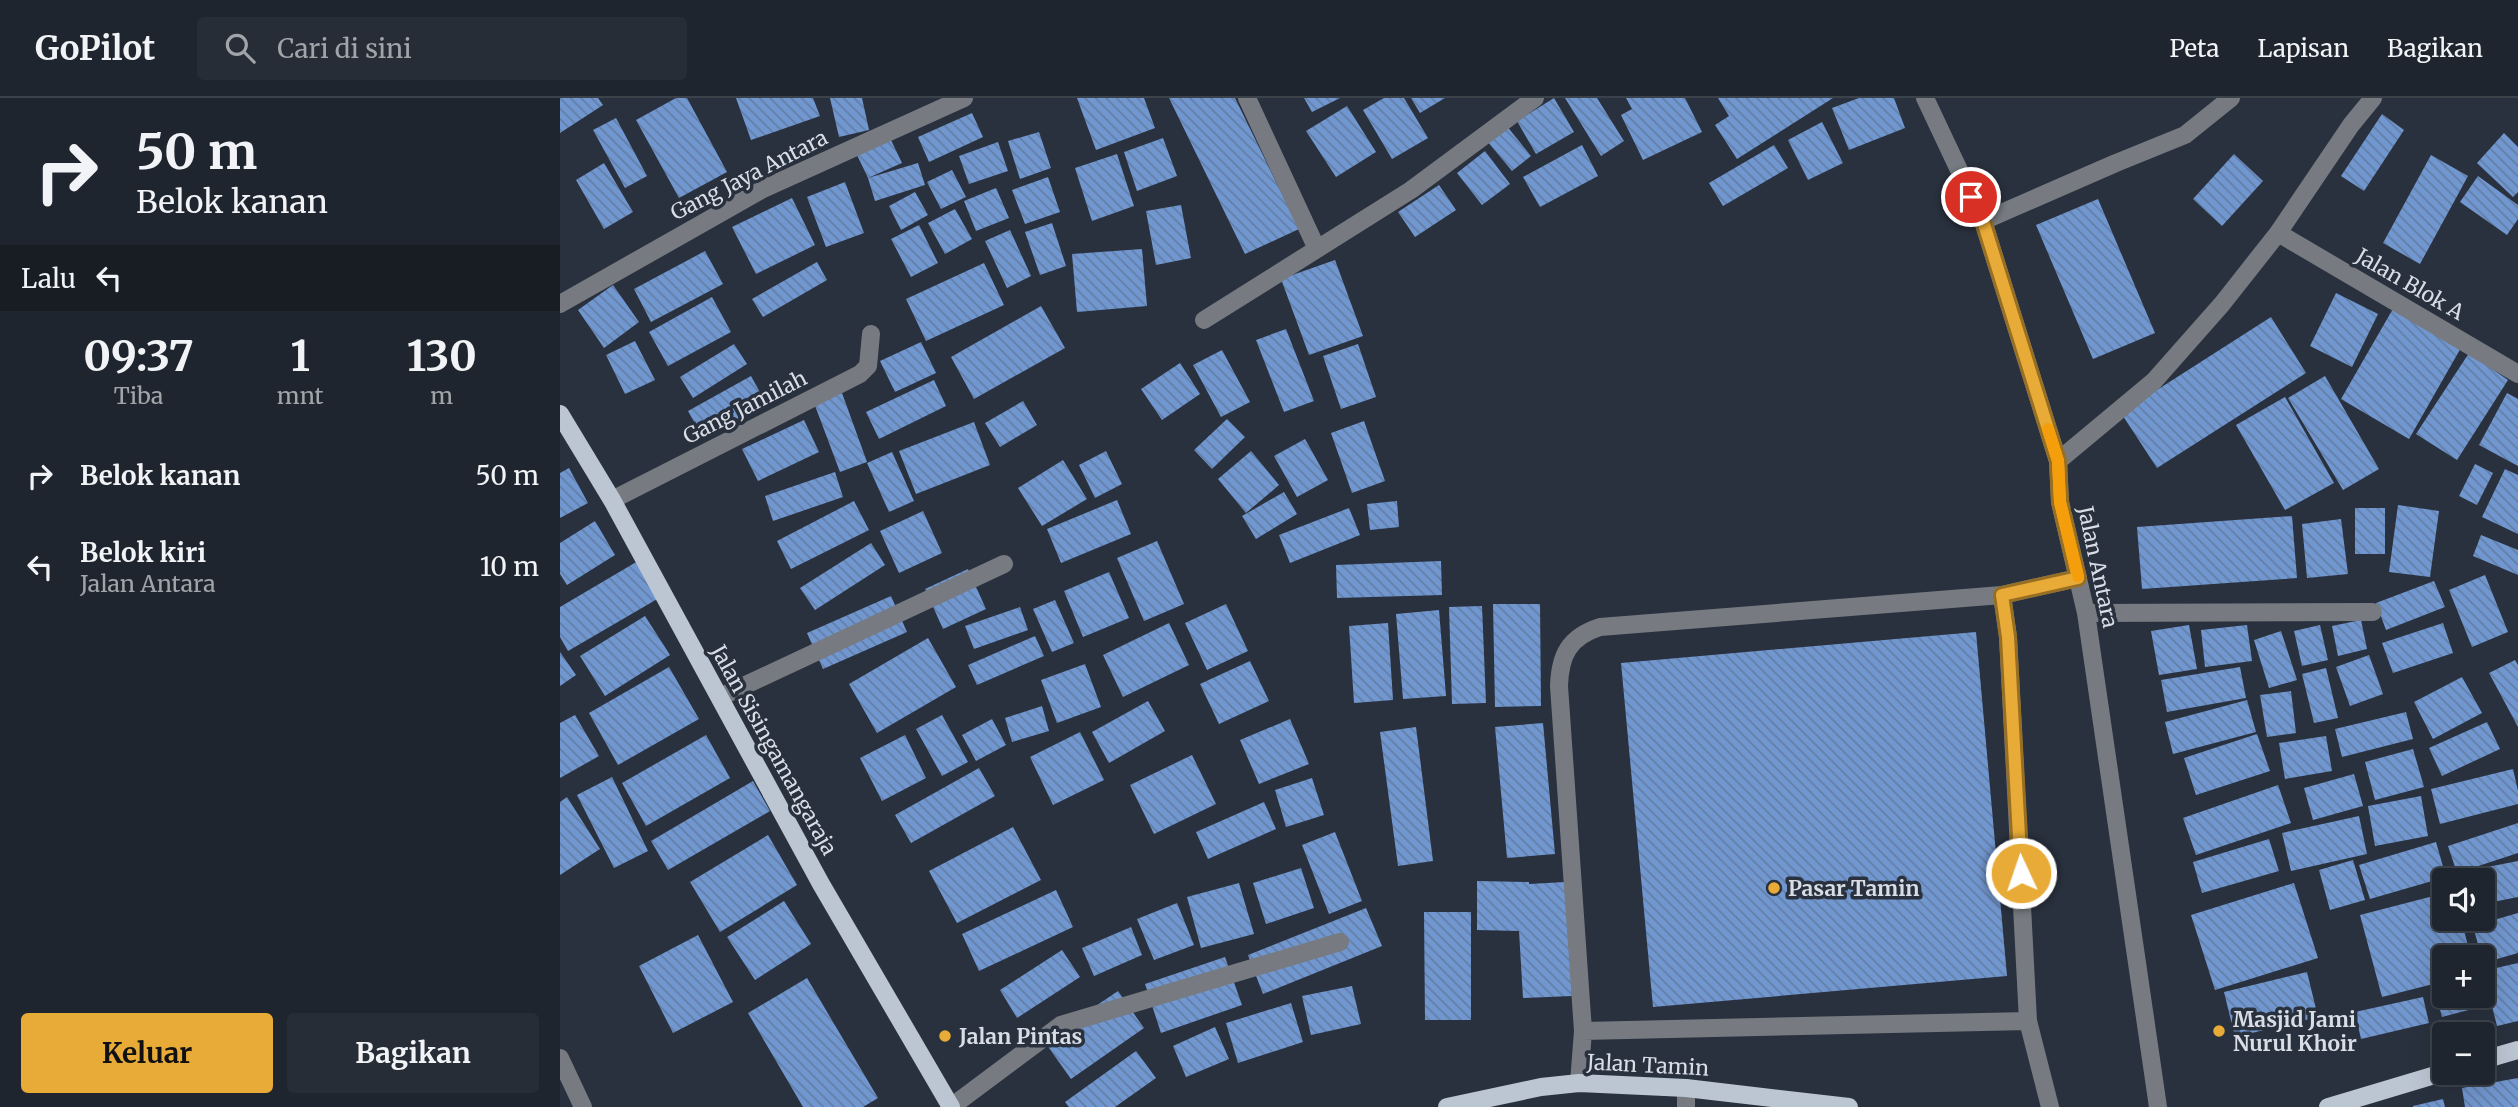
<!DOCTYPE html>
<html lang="id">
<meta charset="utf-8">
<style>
:root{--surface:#1f252e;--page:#272d36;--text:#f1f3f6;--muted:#a1a5aa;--line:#3c424a;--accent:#e8ab37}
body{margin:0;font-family:Merriweather,serif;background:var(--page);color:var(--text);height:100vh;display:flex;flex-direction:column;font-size:26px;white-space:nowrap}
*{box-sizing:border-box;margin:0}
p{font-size:23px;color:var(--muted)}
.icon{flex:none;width:38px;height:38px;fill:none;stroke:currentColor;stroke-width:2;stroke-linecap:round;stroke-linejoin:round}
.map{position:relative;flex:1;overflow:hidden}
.side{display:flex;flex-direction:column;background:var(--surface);width:560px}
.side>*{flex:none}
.guide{background:#1f252e;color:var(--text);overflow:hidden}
.buttons{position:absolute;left:1872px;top:770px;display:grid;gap:14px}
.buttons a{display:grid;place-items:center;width:63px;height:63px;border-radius:7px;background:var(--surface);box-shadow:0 7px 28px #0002,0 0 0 2px var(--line);font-size:35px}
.pin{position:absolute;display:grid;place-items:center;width:60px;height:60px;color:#fff;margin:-30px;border:4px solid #fff;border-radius:50%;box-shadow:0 2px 7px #0007}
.me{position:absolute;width:77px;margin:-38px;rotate:357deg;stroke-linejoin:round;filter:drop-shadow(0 0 5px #0008)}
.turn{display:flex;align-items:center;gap:24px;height:147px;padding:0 21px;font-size:32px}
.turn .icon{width:91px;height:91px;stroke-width:2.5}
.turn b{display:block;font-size:49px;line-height:60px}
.then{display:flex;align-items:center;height:66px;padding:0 21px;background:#0003;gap:14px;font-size:26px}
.eta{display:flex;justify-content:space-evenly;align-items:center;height:119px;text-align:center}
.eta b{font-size:42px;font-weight:700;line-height:49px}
.button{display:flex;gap:14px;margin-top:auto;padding:14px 21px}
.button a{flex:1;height:80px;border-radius:7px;background:var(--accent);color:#111;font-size:28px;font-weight:700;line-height:80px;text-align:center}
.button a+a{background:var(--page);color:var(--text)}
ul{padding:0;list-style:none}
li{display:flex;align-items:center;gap:21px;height:91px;padding:0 21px}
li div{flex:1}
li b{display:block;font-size:26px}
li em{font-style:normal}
header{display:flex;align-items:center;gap:42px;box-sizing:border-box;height:98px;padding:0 35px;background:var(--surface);border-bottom:2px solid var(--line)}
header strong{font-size:33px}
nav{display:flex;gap:38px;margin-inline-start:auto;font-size:24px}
.search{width:490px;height:63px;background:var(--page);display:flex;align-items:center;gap:18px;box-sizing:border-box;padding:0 24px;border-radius:7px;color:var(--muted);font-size:26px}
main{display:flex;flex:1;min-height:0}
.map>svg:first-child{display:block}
.building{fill:url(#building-back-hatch)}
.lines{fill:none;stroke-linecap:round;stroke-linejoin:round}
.minor{stroke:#777b81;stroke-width:18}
.major{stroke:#bcc5d2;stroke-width:18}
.route-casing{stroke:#976f24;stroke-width:18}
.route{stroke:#e8ab37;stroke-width:12}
.slow{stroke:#f59e0b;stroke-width:12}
.poi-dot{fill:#e8ab37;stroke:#29313e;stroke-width:2.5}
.labels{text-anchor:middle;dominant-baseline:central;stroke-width:7;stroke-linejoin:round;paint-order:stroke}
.street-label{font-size:21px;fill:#d9dee6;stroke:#29313e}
.poi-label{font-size:21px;font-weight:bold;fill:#d9dee6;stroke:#29313e;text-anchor:start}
</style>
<header>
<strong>GoPilot</strong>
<div class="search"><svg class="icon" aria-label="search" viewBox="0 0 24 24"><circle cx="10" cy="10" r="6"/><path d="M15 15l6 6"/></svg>Cari di sini</div>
<nav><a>Peta</a><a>Lapisan</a><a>Bagikan</a></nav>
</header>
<main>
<section class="side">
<div class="guide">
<div class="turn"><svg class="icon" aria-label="right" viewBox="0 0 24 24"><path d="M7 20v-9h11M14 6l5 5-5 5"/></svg><div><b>50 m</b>Belok kanan</div></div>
<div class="then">Lalu<svg class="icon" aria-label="left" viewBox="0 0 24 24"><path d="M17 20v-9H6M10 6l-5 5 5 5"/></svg></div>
</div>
<div class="eta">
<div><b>09:37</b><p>Tiba</p></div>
<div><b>1</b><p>mnt</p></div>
<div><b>130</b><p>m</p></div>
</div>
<ul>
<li><svg class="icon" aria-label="right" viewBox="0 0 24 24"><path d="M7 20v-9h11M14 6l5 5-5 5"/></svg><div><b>Belok kanan</b></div><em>50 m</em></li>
<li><svg class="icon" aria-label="left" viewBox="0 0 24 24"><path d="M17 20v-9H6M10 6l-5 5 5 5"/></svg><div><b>Belok kiri</b><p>Jalan Antara</p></div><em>10 m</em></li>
</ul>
<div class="button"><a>Keluar</a><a>Bagikan</a></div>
</section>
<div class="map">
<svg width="1958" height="1009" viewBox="0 0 1958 1009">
<defs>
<pattern id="building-back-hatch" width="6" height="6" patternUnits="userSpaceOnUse" patternTransform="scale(1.75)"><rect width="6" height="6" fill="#7197d0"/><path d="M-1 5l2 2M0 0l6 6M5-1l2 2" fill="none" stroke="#637ea6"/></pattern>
</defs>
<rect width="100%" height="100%" fill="#29313e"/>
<path class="building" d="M 0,0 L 38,0 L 43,7 L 0,35 Z
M 116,0 L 127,0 L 167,74 L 119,100 L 76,22 Z
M 176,0 L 253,0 L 260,18 L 191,42 Z
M 270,0 L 302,0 L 309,32 L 279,39 Z
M 517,0 L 584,0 L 595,30 L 536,52 Z
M 609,0 L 675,0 L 739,131 L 685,156 Z
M 744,0 L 780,0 L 752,14 Z
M 824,0 L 844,0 L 868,40 L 832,61 L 803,12 Z
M 851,0 L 885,0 L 860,15 Z
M 994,0 L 1014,34 L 976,56 L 957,23 Z
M 1005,0 L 1037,0 L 1064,43 L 1041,58 Z
M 1066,0 L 1125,0 L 1142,34 L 1083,62 L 1061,17 L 1072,11 Z
M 1158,0 L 1273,0 L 1177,61 L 1155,27 L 1169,18 Z
M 1299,0 L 1334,0 L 1345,30 L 1289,52 L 1272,10 Z
M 787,8 L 816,54 L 776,79 L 746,33 Z
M 412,15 L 423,39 L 369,64 L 358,39 Z
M 1822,16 L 1844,32 L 1804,93 L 1781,78 Z
M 56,20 L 87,78 L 65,90 L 33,32 Z
M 1262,24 L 1283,65 L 1248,82 L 1228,42 Z
M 946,27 L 971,58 L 952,73 L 927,43 Z
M 479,34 L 491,70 L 460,81 L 448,43 Z
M 1944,35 L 1958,49 L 1958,94 L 1953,99 L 1917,65 Z
M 603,40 L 617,78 L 577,93 L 564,54 Z
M 331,42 L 342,65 L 308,80 L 297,57 Z
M 438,44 L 448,73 L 409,86 L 399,58 Z
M 1022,47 L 1038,78 L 980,109 L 963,79 Z
M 1214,47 L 1228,70 L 1163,108 L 1149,85 Z
M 925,53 L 950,86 L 922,107 L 897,75 Z
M 557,56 L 574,108 L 532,123 L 515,70 Z
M 1674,56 L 1703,83 L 1662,128 L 1633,101 Z
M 1871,57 L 1908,78 L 1860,166 L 1823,145 Z
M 44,65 L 73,114 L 44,131 L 16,82 Z
M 358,65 L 365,87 L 315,103 L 308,80 Z
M 392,72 L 406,99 L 381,111 L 367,84 Z
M 1918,78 L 1958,107 L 1958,121 L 1947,137 L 1900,104 Z
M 488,79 L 500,114 L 465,126 L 452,92 Z
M 285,84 L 304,135 L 266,149 L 247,99 Z
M 879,87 L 896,112 L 855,139 L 838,114 Z
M 436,90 L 449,120 L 416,133 L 404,103 Z
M 355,94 L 368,117 L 341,132 L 329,108 Z
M 232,100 L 255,147 L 196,176 L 172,129 Z
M 1538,101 L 1595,235 L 1533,261 L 1476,127 Z
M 621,107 L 631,160 L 596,167 L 586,113 Z
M 395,111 L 412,141 L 385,156 L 368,125 Z
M 492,125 L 506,168 L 480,177 L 465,134 Z
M 359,127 L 378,165 L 351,179 L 331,141 Z
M 450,132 L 471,178 L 447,190 L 425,143 Z
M 582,151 L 587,208 L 517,214 L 512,156 Z
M 145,153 L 163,186 L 91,224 L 74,191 Z
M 775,162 L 803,238 L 749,257 L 721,181 Z
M 257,164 L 267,182 L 203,219 L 192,201 Z
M 424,165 L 444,207 L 366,243 L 346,201 Z
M 53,187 L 79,224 L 44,250 L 18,212 Z
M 1776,195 L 1818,216 L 1792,269 L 1750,248 Z
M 152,199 L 171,234 L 108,268 L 89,234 Z
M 481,208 L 505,250 L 414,301 L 391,259 Z
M 1834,209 L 1902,248 L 1849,341 L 1781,301 Z
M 1711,219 L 1746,275 L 1597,370 L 1561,315 Z
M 726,231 L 754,303 L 724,314 L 696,242 Z
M 75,243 L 95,282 L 65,296 L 46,257 Z
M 361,244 L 376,275 L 335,294 L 320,263 Z
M 174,246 L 187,266 L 133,300 L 120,279 Z
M 798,246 L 816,299 L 781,311 L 763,258 Z
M 662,252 L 690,304 L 661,319 L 633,267 Z
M 1909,255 L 1948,282 L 1897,362 L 1856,336 Z
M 620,265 L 640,296 L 602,322 L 581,291 Z
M 191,278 L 206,305 L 143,340 L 128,313 Z
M 1765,278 L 1819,371 L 1783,392 L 1728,300 Z
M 374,282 L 386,308 L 319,341 L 306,314 Z
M 282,295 L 307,364 L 280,374 L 254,305 Z
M 1947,295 L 1958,301 L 1958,368 L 1919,347 Z
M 1725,299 L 1774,385 L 1725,412 L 1676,327 Z
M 463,303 L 477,327 L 440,349 L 425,325 Z
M 667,321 L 685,339 L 652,371 L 634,352 Z
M 244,322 L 259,354 L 198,383 L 182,351 Z
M 804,323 L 825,383 L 792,395 L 771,335 Z
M 414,324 L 430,367 L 356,396 L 339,353 Z
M 745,341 L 768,382 L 737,399 L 714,358 Z
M 546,353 L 562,386 L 535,400 L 519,367 Z
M 691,353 L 719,387 L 686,415 L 658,381 Z
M 332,354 L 354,403 L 329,414 L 307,365 Z
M 503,362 L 527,401 L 482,428 L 458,390 Z
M 1915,366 L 1933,375 L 1917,407 L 1899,398 Z
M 9,370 L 28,405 L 0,420 L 0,375 Z
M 1945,371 L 1958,377 L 1958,436 L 1922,419 Z
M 275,374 L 283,399 L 213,423 L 205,398 Z
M 724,394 L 737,416 L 696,441 L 682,418 Z
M 557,402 L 571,436 L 501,465 L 487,431 Z
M 294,403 L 309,432 L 231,471 L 217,443 Z
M 837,403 L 839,429 L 810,432 L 807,406 Z
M 1838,407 L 1879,413 L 1870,479 L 1829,474 Z
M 789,410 L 800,437 L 730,465 L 719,437 Z
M 1795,410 L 1825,410 L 1825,456 L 1795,456 Z
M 363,413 L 382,455 L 339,475 L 320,433 Z
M 1732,418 L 1737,480 L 1582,491 L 1577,429 Z
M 1781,421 L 1788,476 L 1747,480 L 1742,426 Z
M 35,423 L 55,457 L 7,487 L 0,476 L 0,445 Z
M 1921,437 L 1958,452 L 1958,477 L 1913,458 Z
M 597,443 L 624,506 L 584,523 L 557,460 Z
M 311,445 L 325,467 L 255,512 L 240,490 Z
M 78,463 L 99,500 L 8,553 L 0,539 L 0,509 Z
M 881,463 L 882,497 L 777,500 L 776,467 Z
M 408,471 L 426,511 L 383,531 L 365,491 Z
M 549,474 L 569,520 L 523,539 L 504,493 Z
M 1925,477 L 1948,534 L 1912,549 L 1889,492 Z
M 1874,483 L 1885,509 L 1826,532 L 1816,505 Z
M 331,498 L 347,534 L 263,571 L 247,535 Z
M 495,502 L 514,545 L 492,554 L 473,511 Z
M 666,506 L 688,553 L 647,572 L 625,525 Z
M 933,506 L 980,506 L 981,608 L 935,609 Z
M 922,508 L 926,605 L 892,606 L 889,509 Z
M 460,509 L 468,532 L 414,551 L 405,528 Z
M 879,512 L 886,598 L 843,601 L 836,516 Z
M 85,518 L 110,557 L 45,598 L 20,558 Z
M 1801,522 L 1807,551 L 1778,558 L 1772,528 Z
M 609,525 L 629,567 L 563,599 L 543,557 Z
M 828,525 L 833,602 L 794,605 L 789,528 Z
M 1883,525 L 1893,555 L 1833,575 L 1822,545 Z
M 1629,527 L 1637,571 L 1599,577 L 1591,533 Z
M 1687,527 L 1692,563 L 1645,569 L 1641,532 Z
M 1760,527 L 1768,562 L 1742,568 L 1734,533 Z
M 1721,533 L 1737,582 L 1709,590 L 1694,542 Z
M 1416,534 L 1447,878 L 1093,909 L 1061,565 Z
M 475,538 L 484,558 L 417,587 L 408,567 Z
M 368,540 L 396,589 L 317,635 L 289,586 Z
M 0,554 L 16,577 L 0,588 Z
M 1809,557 L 1823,596 L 1790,608 L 1776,569 Z
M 1955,562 L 1958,567 L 1958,629 L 1929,575 Z
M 690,563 L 709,603 L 659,626 L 640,586 Z
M 525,566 L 541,609 L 497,625 L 481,582 Z
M 109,569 L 139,621 L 58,667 L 29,615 Z
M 1680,569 L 1686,600 L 1607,614 L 1601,582 Z
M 1766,570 L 1778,620 L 1754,625 L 1742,576 Z
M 1902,579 L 1922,615 L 1873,641 L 1854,604 Z
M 1731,593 L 1736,635 L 1707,639 L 1700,597 Z
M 1687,602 L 1696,634 L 1613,656 L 1605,624 Z
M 588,603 L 605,633 L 549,665 L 532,634 Z
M 482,608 L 489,633 L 452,644 L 445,620 Z
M 1846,614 L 1853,641 L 1782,659 L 1775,631 Z
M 15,617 L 39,658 L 0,680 L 0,625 Z
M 382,617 L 408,664 L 382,678 L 356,631 Z
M 432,621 L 446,647 L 416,663 L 402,637 Z
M 730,621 L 749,666 L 699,686 L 680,642 Z
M 1927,624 L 1940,651 L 1882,678 L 1869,650 Z
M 983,625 L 995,756 L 947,760 L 935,629 Z
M 856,629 L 873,763 L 838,768 L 820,634 Z
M 520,634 L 544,682 L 493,707 L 470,659 Z
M 1697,636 L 1710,673 L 1636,697 L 1624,660 Z
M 146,637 L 170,680 L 86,728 L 62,685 Z
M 345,637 L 366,680 L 322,703 L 300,660 Z
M 1766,638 L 1772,673 L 1725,681 L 1719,645 Z
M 1853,651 L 1864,689 L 1815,702 L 1805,664 Z
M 632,657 L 656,706 L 594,736 L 570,687 Z
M 419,670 L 435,698 L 351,745 L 335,717 Z
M 1953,671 L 1958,693 L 1958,706 L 1880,726 L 1871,691 Z
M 1794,676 L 1803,708 L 1753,722 L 1744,690 Z
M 52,679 L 88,753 L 54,770 L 17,697 Z
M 752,680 L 764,717 L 726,729 L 715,692 Z
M 193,683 L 210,713 L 108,772 L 91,743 Z
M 1718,687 L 1731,725 L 1636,757 L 1623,720 Z
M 1861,698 L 1868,738 L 1815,748 L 1808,708 Z
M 7,699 L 40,751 L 0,777 L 0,704 Z
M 704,704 L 716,731 L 648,761 L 636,734 Z
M 1799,718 L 1807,756 L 1731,773 L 1722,735 Z
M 1958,725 L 1958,755 L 1897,775 L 1888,748 Z
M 453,729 L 481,782 L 397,825 L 369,773 Z
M 775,734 L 802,803 L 769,816 L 742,747 Z
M 208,737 L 237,787 L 160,834 L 130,784 Z
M 1709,741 L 1719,773 L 1642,795 L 1633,764 Z
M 1876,744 L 1886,779 L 1810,801 L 1799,767 Z
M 1793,762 L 1805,802 L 1770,812 L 1759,772 Z
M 1958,763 L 1958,799 L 1923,806 L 1923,782 L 1899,782 L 1897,775 Z
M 741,770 L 754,810 L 706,826 L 693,785 Z
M 917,783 L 969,784 L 969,786 L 1005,784 L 1012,898 L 963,900 L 959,833 L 917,832 Z
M 679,785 L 694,836 L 641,850 L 627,799 Z
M 1734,785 L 1758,860 L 1655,892 L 1631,817 Z
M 496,792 L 513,829 L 419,873 L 402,836 Z
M 1885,795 L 1885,821 L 1901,821 L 1911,859 L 1885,859 L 1885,883 L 1822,899 L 1800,817 Z
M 224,803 L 251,846 L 195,882 L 167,839 Z
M 617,805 L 634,847 L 594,862 L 577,821 Z
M 806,810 L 822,848 L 703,896 L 688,857 Z
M 864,814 L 911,814 L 911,922 L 865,922 Z
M 1958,815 L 1958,855 L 1923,865 L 1913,828 Z
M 571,829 L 582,857 L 534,878 L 522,850 Z
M 138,837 L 173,904 L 113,935 L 79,868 Z
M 502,852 L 520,879 L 457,920 L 440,892 Z
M 665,859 L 682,907 L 601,935 L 585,886 Z
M 1958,865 L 1958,923 L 1937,928 L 1923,873 Z
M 1747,874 L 1758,919 L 1675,939 L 1664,894 Z
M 247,880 L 318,1000 L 303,1009 L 243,1009 L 188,915 Z
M 792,888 L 801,926 L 751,937 L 742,898 Z
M 1885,889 L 1885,898 L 1917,898 L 1920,909 L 1882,919 L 1874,891 Z
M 558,893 L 584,930 L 511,981 L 484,943 Z
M 1863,899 L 1869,925 L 1801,941 L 1795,914 Z
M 731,905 L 743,944 L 678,965 L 666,925 Z
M 655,929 L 669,961 L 626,979 L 613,948 Z
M 576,953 L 596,980 L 555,1009 L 509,1009 L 505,1004 Z
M 1958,980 L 1958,1009 L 1905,1009 L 1902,990 Z
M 1883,1001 L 1885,1009 L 1853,1009 L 1853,1008 Z"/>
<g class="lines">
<path class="minor" d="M 687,0 L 757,151
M 1365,0 L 1423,123 L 1498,363 L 1500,404 L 1526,515 L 1598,1009
M 1423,123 L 1556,65 L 1625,37 L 1671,0
M 1718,135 L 1958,276
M 0,206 L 203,91 L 404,0
M 644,222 L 851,92 L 975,0
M 1498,363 L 1594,283 L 1662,206 L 1718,135 L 1791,27 L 1813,0
M 52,402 L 300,276 L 308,268 L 311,236
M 1442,497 L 1518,480
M 1526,515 L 1813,514
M 160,599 L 444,466
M 1023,933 L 1468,923
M 0,960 L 23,1009
M 1019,985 L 1023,933 L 999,588 C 1000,557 1009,539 1040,529 L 1442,497 L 1448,539 L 1468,923 L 1490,1009
M 391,1009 L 501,927 L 780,844
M 1126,1009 L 1126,990"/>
<path class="major" d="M 0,316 L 52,402 L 261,786 L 391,1009
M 1923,962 L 1958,952
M 887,1009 L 981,989 L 1019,985 L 1126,990 L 1289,1009
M 1768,1009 L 1885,974"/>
</g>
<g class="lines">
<g class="route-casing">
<path id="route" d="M 1411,99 L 1423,123 L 1498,363 L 1500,404 L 1518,480 L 1442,497 L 1448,539 L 1461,775"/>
</g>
<use href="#route" class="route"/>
<path class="slow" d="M 1488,331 L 1498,363 L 1500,404 L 1518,478"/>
</g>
<g class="poi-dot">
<circle cx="1214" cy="790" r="7"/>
<circle cx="1659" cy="933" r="7"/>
<circle cx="385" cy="938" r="7"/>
</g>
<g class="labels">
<g class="street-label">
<text transform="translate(189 77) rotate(-27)">Gang Jaya Antara</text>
<text transform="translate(1850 186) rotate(30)">Jalan Blok A</text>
<text transform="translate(185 309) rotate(-27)">Gang Jamilah</text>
<text transform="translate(1538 469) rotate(78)">Jalan Antara</text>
<text transform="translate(214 652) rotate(61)">Jalan Sisingamangaraja</text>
<text transform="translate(1088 967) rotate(3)">Jalan Tamin</text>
</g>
<g class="poi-label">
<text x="1228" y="790">Pasar Tamin</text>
<text x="1673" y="921">Masjid Jami<tspan x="1673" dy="24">Nurul Khoir</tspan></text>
<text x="399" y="938">Jalan Pintas</text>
</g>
</g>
</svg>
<div class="buttons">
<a><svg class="icon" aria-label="sound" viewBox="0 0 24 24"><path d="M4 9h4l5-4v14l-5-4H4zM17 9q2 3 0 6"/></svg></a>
<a>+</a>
<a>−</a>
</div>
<div class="pin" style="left:1411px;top:99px;background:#d93025"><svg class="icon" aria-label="arrive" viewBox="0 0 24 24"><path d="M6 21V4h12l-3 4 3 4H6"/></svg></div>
<svg class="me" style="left:1461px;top:775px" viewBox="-20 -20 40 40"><circle r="17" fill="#e8ab37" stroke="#fff" stroke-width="3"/><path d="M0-11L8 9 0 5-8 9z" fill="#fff"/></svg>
</div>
</main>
